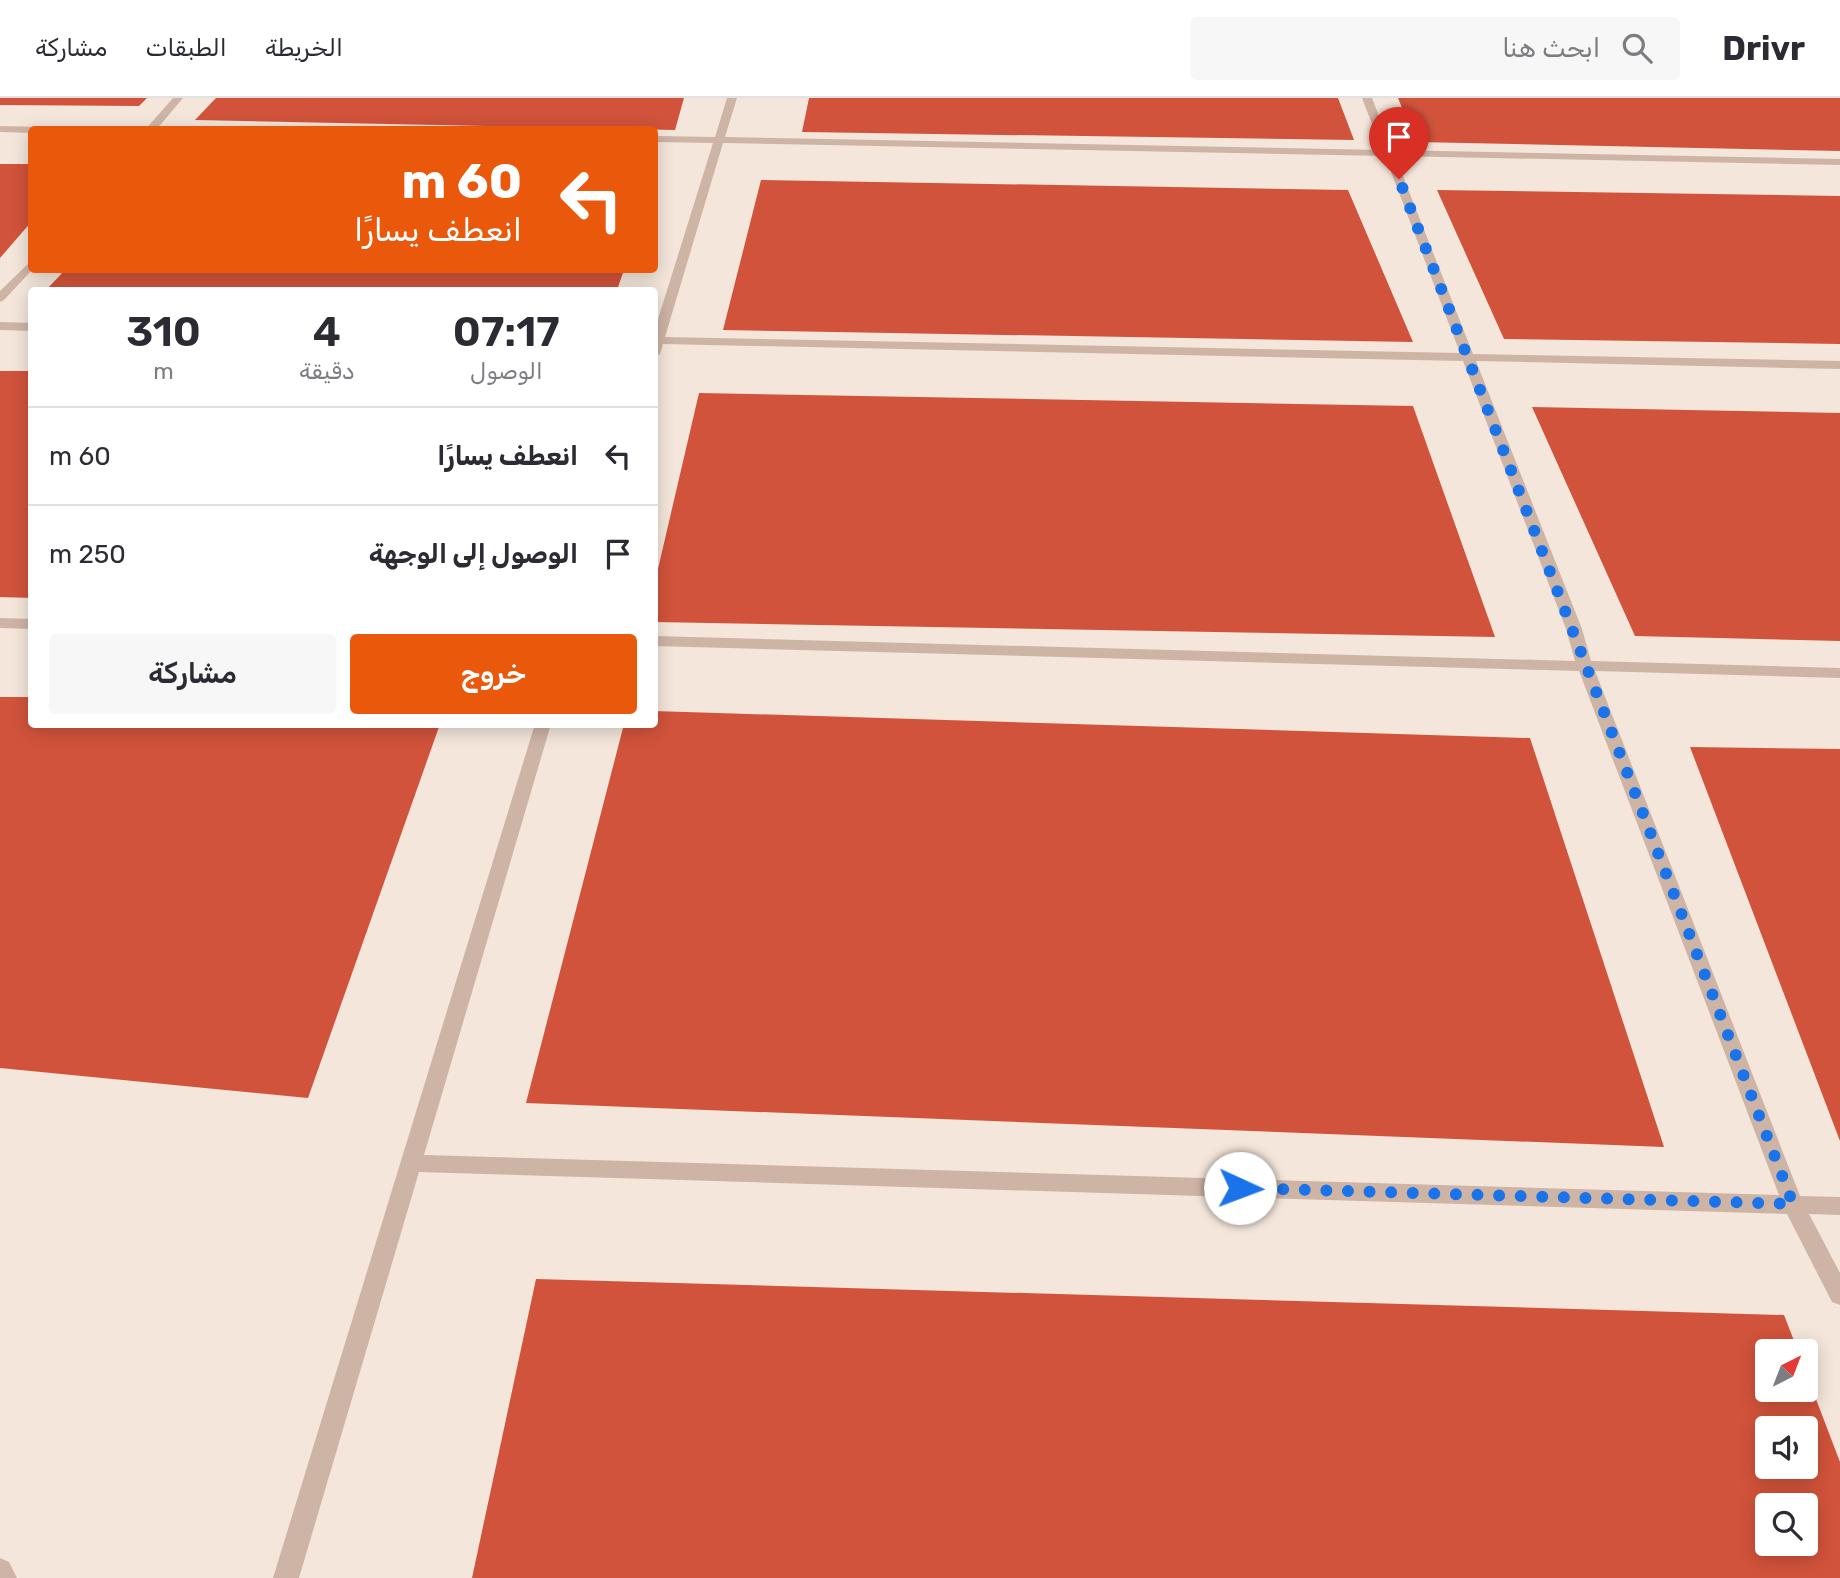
<!DOCTYPE html>
<html lang="ar">
<meta charset="utf-8">
<style>
:root{--surface:#fff;--page:#f7f7f7;--text:#2b2b33;--muted:#7c7c81;--line:#e1e1e2;--accent:#ea580c}
body{margin:0;font-family:Rubik,"Noto Naskh Arabic",sans-serif;background:var(--page);color:var(--text);direction:rtl;height:100vh;display:flex;flex-direction:column;font-size:26px;white-space:nowrap}
*{box-sizing:border-box;margin:0}
p{font-size:23px;color:var(--muted)}
.icon{flex:none;width:38px;height:38px;fill:none;stroke:currentColor;stroke-width:2;stroke-linecap:round;stroke-linejoin:round}
.map{position:relative;flex:1;overflow:hidden;direction:ltr}
.panel{position:absolute;left:28px;top:189px;width:630px;height:441px;display:flex;flex-direction:column;background:var(--surface);border-radius:7px;box-shadow:0 4px 18px #0003;direction:rtl}
.panel>*{flex:none}
.hud{position:absolute;left:28px;top:28px;width:630px;height:147px;border-radius:7px;box-shadow:0 4px 18px #0003;direction:rtl;background:#ea580c;color:#fff;overflow:hidden}
.needle{width:46px;rotate:42deg}
.fabs{position:absolute;left:1755px;top:1241px;display:grid;gap:14px}
.fabs a{display:grid;place-items:center;width:63px;height:63px;border-radius:7px;background:var(--surface);box-shadow:0 4px 18px #0003;font-size:35px}
.pin{position:absolute;display:grid;place-items:center;width:60px;height:60px;color:#fff;margin:-72px -30px;border-radius:50% 50% 50% 0;rotate:-45deg;box-shadow:0 0 7px #0007}
.pin .icon{rotate:45deg}
.me{position:absolute;width:77px;margin:-38px;rotate:92deg;stroke-linejoin:round;filter:drop-shadow(0 0 5px #0008)}
.turn{display:flex;align-items:center;gap:24px;height:147px;padding:0 21px;font-size:32px}
.turn .icon{width:91px;height:91px;stroke-width:2.5}
.turn b{display:block;font-size:49px;line-height:60px}
.eta{display:flex;justify-content:space-evenly;align-items:center;height:119px;text-align:center}
.eta b{font-size:42px;font-weight:600;line-height:49px}
.primary-button{display:flex;gap:14px;margin-top:auto;padding:14px 21px}
.primary-button a{flex:1;height:80px;border-radius:7px;background:var(--accent);color:#fff;font-size:28px;font-weight:600;line-height:80px;text-align:center}
.primary-button a+a{background:var(--page);color:var(--text)}
ul{padding:0;list-style:none}
li{display:flex;align-items:center;gap:21px;height:98px;padding:0 21px;border-top:2px solid var(--line)}
li div{flex:1}
li b{display:block;font-size:26px}
li em{font-style:normal}
header{display:flex;align-items:center;gap:42px;box-sizing:border-box;height:98px;padding:0 35px;background:var(--surface);border-bottom:2px solid var(--line)}
header strong{font-size:33px}
nav{display:flex;gap:38px;margin-inline-start:auto;font-size:24px}
.search{width:490px;height:63px;background:var(--page);display:flex;align-items:center;gap:18px;box-sizing:border-box;padding:0 24px;border-radius:7px;color:var(--muted);font-size:26px}
.map>svg:first-child{display:block}
.building{fill:#d2533b;fill-rule:evenodd}
.lines{fill:none;stroke-linecap:round;stroke-linejoin:round}
.minor{fill:#ceb4a5;fill-rule:evenodd}
.route{stroke:#1a73e8;stroke-width:12;stroke-dasharray:0 21.6}
</style>
<header>
<strong>Drivr</strong>
<div class="search"><svg class="icon" aria-label="search" viewBox="0 0 24 24"><circle cx="10" cy="10" r="6"/><path d="M15 15l6 6"/></svg>ابحث هنا</div>
<nav><a>الخريطة</a><a>الطبقات</a><a>مشاركة</a></nav>
</header>
<div class="map">
<svg width="1840" height="1480" viewBox="0 0 1840 1480">
<rect width="100%" height="100%" fill="#f4e6db"/>
<path class="building" d="M 0,0 L 147,0 L 139,8 L 0,7 Z
M 216,0 L 684,0 L 675,32 L 195,22 Z
M 809,0 L 1338,0 L 1354,42 L 802,34 Z
M 1398,0 L 1840,0 L 1840,53 L 1416,44 Z
M 0,66 L 32,66 L 32,123 L 0,160 Z
M 761,82 L 1348,92 L 1413,244 L 723,232 Z
M 1437,92 L 1840,98 L 1840,246 L 1504,241 Z
M 65,172 L 624,172 L 617,192 L 46,192 Z
M 0,273 L 32,273 L 32,500 L 0,499 Z
M 699,295 L 1413,308 L 1495,539 L 654,524 L 654,488 Z
M 1532,309 L 1840,315 L 1840,543 L 1635,538 Z
M 0,599 L 32,599 L 32,626 L 440,626 L 308,1000 L 0,970 Z
M 654,613 L 1530,640 L 1664,1049 L 526,1005 L 624,626 L 654,626 Z
M 1690,649 L 1840,651 L 1840,1043 Z
M 536,1181 L 1784,1217 L 1798,1253 L 1768,1253 L 1768,1292 L 1806,1292 L 1806,1275 L 1840,1364 L 1840,1480 L 472,1480 ZM 1768,1330 L 1806,1330 L 1806,1368 L 1768,1368 ZM 1768,1407 L 1806,1407 L 1806,1446 L 1768,1446 Z"/>
<g class="lines">
<path class="minor" d="M 173,0 L 183,0 L 156,32 L 145,32 Z
M 727,0 L 737,0 L 725,39 L 1382,52 L 1362,0 L 1372,0 L 1392,52 L 1840,61 L 1840,67 L 1395,58 L 1473,256 L 1840,263 L 1840,271 L 1476,263 L 1582,531 L 1591,563 L 1840,570 L 1840,580 L 1595,573 L 1800,1098 L 1840,1099 L 1840,1117 L 1809,1116 L 1840,1175 L 1840,1207 L 1832,1204 L 1787,1116 L 419,1074 L 299,1480 L 273,1480 L 535,626 L 551,626 L 424,1057 L 1779,1097 L 1579,573 L 654,548 L 654,538 L 1575,563 L 1566,531 L 1463,263 L 663,246 L 660,256 L 654,260 L 654,234 L 713,45 L 654,44 L 654,38 L 715,39 ZM 723,45 L 1385,58 L 1460,255 L 665,239 Z
M 0,28 L 45,29 L 50,32 L 32,32 L 32,35 L 0,34 Z
M 32,162 L 32,172 L 4,202 L 0,204 L 0,193 Z
M 0,224 L 32,225 L 32,233 L 0,232 Z
M 0,520 L 32,521 L 32,531 L 0,530 Z
M 0,1460 L 9,1464 L 17,1480 L 0,1480 Z"/>
</g>
<g class="lines">
<path class="route" d="M 1240,1090 L 1793,1106 L 1399,81"/>
</g>
</svg>
<div class="fabs">
<a><svg class="needle" viewBox="-14 -14 28 28"><path d="M0-13l5 13h-10z" fill="#e53935"/><path d="M0 13l5-13h-10z" fill="#7c7c81"/></svg></a>
<a><svg class="icon" aria-label="sound" viewBox="0 0 24 24"><path d="M4 9h4l5-4v14l-5-4H4zM17 9q2 3 0 6"/></svg></a>
<a><svg class="icon" aria-label="search" viewBox="0 0 24 24"><circle cx="10" cy="10" r="6"/><path d="M15 15l6 6"/></svg></a>
</div>
<div class="pin" style="left:1399px;top:81px;background:#d93025"><svg class="icon" aria-label="arrive" viewBox="0 0 24 24"><path d="M6 21V4h12l-3 4 3 4H6"/></svg></div>
<svg class="me" style="left:1240px;top:1090px" viewBox="-20 -20 40 40"><circle r="19" fill="#fff"/><path d="M0-13L10 11 0 6-10 11z" fill="#1a73e8"/></svg>
<div class="hud">
<div class="turn"><svg class="icon" aria-label="left" viewBox="0 0 24 24"><path d="M17 20v-9H6M10 6l-5 5 5 5"/></svg><div><b>60 m</b>انعطف يسارًا</div></div>
</div>
<section class="panel">
<div class="eta">
<div><b>07:17</b><p>الوصول</p></div>
<div><b>4</b><p>دقيقة</p></div>
<div><b>310</b><p>m</p></div>
</div>
<ul>
<li><svg class="icon" aria-label="left" viewBox="0 0 24 24"><path d="M17 20v-9H6M10 6l-5 5 5 5"/></svg><div><b>انعطف يسارًا</b></div><em>60 m</em></li>
<li><svg class="icon" aria-label="arrive" viewBox="0 0 24 24"><path d="M6 21V4h12l-3 4 3 4H6"/></svg><div><b>الوصول إلى الوجهة</b></div><em>250 m</em></li>
</ul>
<div class="primary-button"><a>خروج</a><a>مشاركة</a></div>
</section>
</div>
